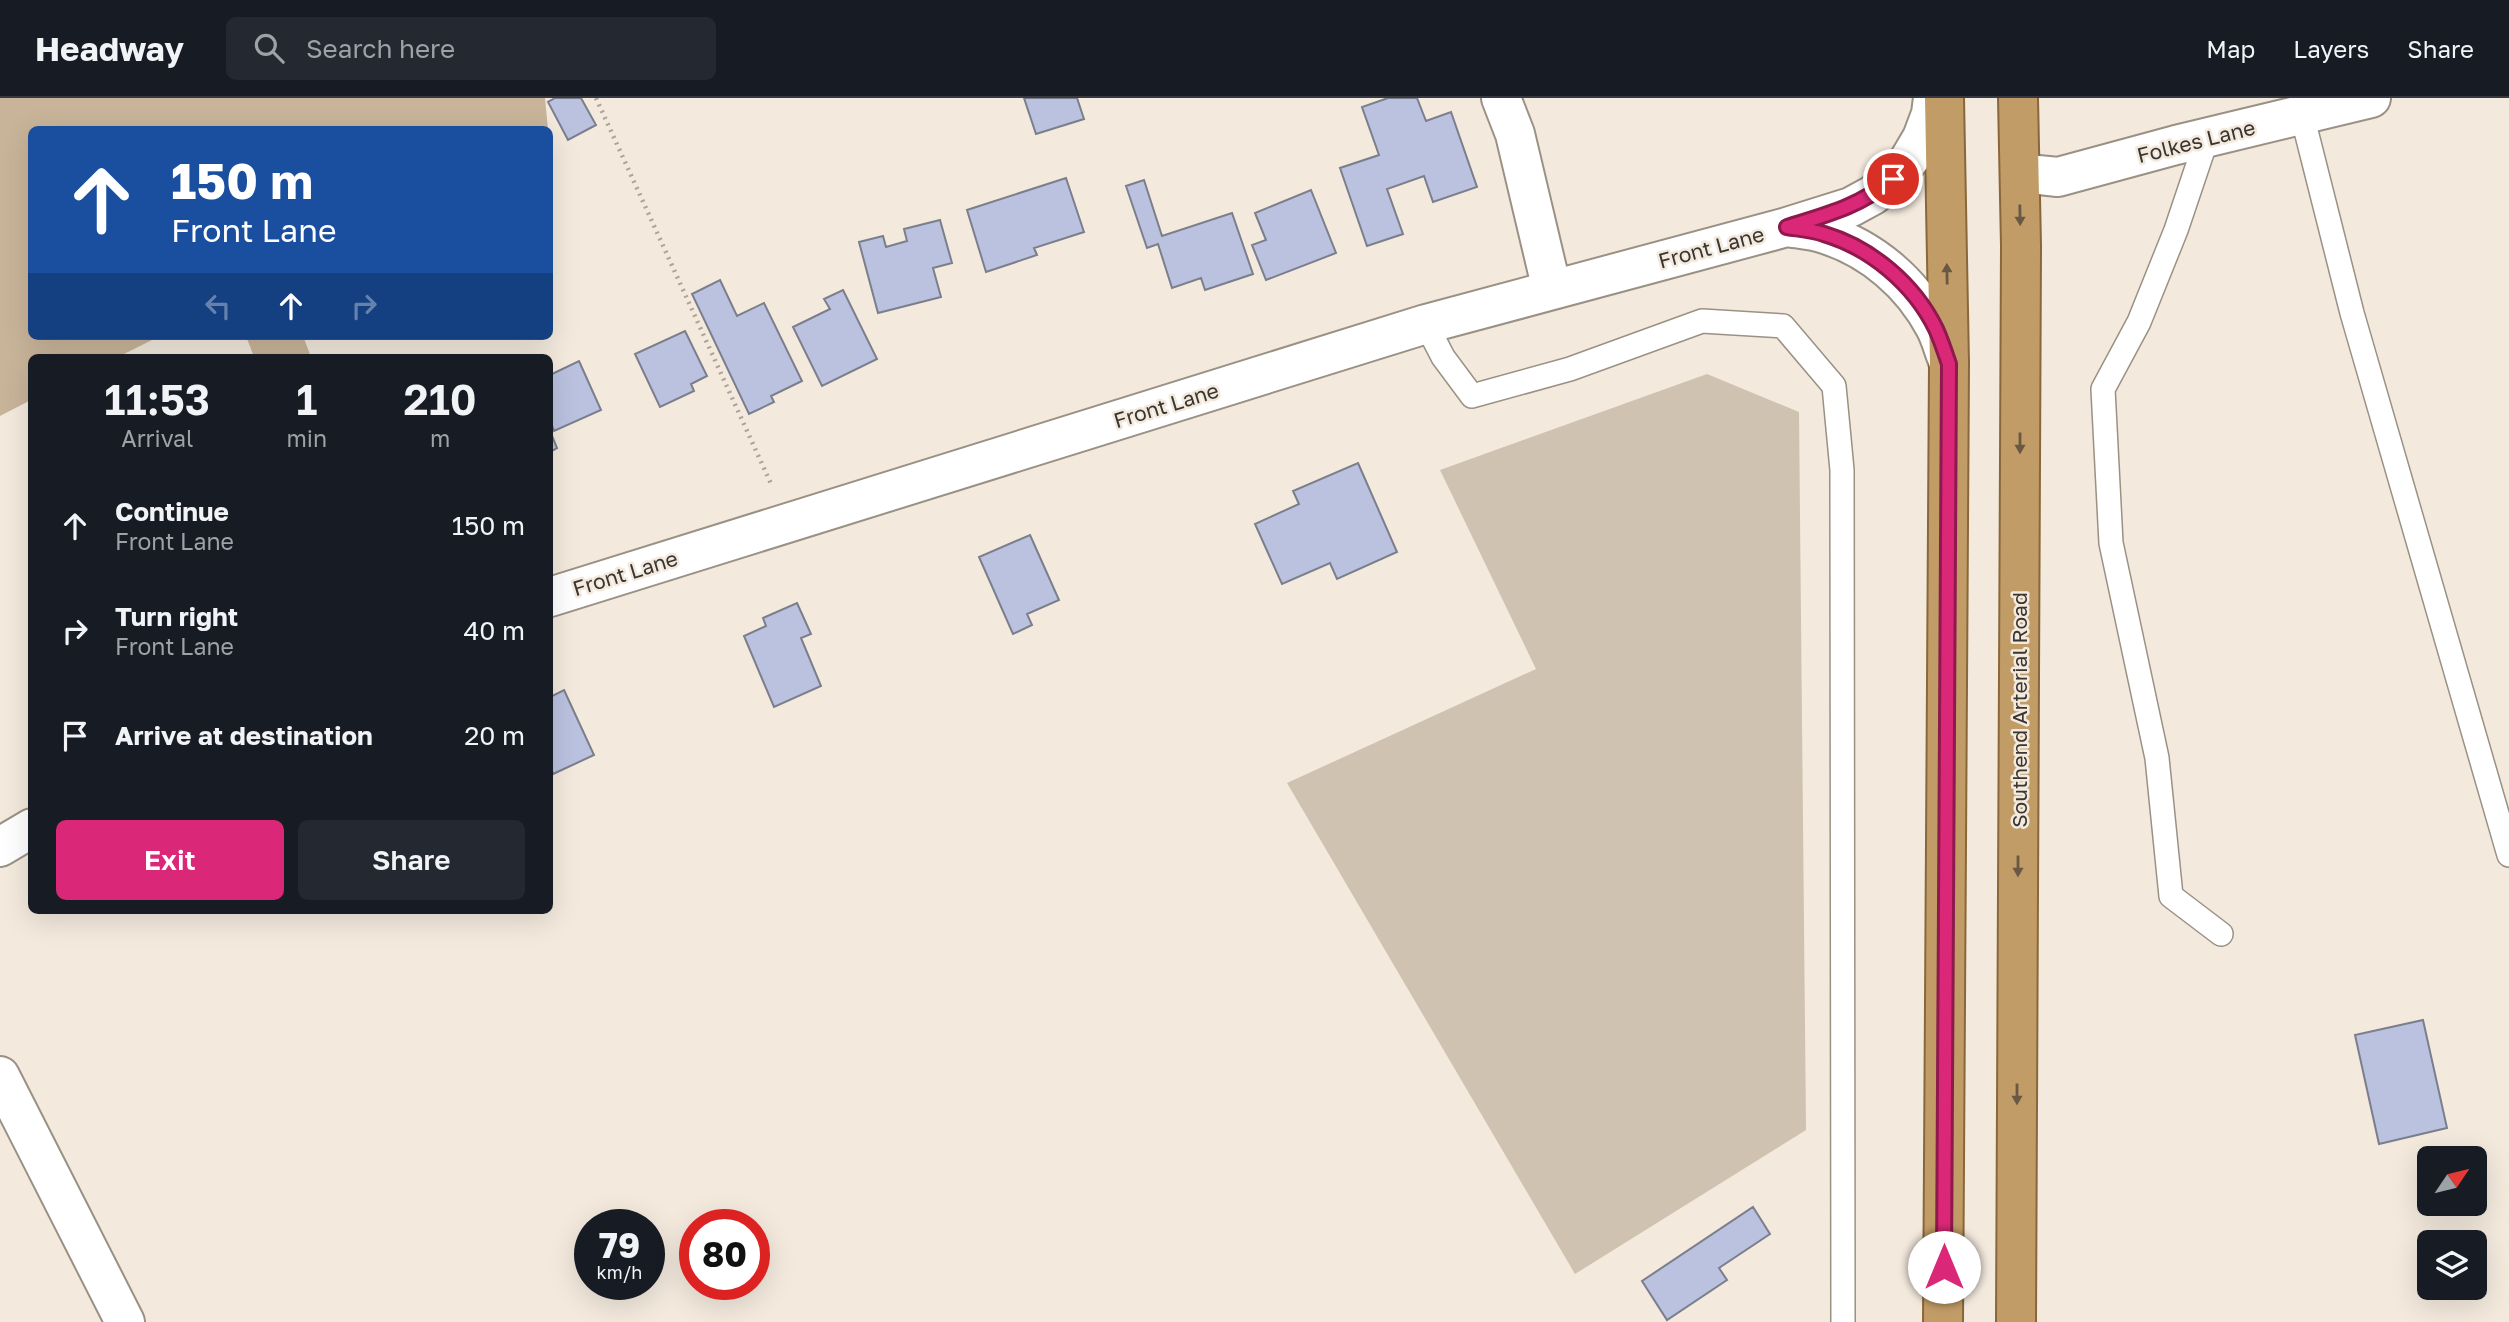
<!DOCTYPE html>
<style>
:root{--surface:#171b24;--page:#242831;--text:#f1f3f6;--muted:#9ea1a6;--line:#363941;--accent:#db2777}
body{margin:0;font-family:"Golos Text",sans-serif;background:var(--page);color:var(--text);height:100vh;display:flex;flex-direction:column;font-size:26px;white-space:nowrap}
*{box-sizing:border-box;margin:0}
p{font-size:23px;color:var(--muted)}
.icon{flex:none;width:38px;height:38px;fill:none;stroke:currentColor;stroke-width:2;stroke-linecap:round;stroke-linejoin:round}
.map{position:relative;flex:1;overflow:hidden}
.drawer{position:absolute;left:28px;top:256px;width:525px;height:560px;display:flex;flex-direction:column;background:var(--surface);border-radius:10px;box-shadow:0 7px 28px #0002}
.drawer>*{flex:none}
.hud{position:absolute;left:28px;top:28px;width:525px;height:214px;border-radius:10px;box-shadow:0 7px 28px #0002;background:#1a4fa0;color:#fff;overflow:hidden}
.needle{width:46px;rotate:55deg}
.tools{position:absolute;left:2417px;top:1048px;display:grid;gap:14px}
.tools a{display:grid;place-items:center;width:70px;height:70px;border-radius:10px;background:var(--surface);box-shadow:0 7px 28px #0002;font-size:35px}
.speed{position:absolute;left:574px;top:1111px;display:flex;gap:14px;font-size:35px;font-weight:700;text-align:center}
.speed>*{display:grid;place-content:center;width:91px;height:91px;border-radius:50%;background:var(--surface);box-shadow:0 7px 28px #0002;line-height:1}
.speed small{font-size:18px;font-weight:400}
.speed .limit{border:10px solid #d22;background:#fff;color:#111}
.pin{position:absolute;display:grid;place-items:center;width:60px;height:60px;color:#fff;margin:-30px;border:4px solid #fff;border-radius:50%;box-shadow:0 2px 7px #0007}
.me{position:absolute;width:77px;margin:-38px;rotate:0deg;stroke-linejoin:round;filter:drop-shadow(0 0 5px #0008)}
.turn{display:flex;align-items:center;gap:24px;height:147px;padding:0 28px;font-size:32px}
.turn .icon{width:91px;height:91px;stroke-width:2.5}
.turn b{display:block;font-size:49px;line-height:60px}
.lanes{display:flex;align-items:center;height:66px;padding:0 28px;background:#0003;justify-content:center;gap:35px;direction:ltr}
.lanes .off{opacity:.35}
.eta{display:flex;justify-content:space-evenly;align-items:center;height:119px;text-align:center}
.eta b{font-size:42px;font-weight:600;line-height:49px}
.action{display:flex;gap:14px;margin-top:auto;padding:14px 28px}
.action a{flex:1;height:80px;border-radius:10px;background:var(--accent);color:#fff;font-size:28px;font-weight:600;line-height:80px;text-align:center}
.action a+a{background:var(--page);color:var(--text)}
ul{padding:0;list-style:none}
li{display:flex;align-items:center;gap:21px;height:105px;padding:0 28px}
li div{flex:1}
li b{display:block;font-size:26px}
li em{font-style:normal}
header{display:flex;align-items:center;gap:42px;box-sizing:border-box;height:98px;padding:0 35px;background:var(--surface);border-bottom:2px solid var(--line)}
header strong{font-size:33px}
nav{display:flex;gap:38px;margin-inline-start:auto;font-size:24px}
.search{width:490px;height:63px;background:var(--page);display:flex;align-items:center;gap:18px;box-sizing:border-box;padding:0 24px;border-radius:10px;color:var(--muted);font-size:26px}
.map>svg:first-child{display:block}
.green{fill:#d0c2b0}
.forest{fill:#c8b499}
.building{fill:#bac2e0;stroke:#7b7e8b;stroke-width:2}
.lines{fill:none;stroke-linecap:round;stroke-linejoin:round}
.service-casing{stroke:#9a9185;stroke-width:26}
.minor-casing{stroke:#9a9185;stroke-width:42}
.trunk-casing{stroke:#88683a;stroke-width:42}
.path{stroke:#aca49b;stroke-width:4.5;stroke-dasharray:2 5;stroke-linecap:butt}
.service{stroke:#fff;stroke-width:23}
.minor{stroke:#fff;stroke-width:38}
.trunk{stroke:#c29c66;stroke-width:38}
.oneway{fill:#695944}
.route-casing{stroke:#8e194d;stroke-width:18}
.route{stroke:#db2777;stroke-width:12}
.labels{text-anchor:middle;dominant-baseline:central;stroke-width:5;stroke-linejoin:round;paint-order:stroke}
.street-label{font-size:21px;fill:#393531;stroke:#f3e9dd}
</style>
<header>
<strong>Headway</strong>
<div class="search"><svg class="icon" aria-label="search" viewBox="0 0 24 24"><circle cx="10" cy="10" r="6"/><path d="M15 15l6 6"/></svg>Search here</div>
<nav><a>Map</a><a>Layers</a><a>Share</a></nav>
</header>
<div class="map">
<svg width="2509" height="1224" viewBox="0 0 2509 1224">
<rect width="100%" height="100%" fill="#f3e9dd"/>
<path class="green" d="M 1707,276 L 1799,314 L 1806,1032 L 1575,1176 L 1287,685 L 1536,571 L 1440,372 Z"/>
<path class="forest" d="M 0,0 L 545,0 L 548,31 L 32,32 L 32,238 L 160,238 L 118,259 L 32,259 L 31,302 L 0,318 Z
M 246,238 L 303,238 L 311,259 L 254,259 Z"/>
<path class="building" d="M 555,0 L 581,0 L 596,27 L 568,42 L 548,4 Z
M 1024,0 L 1077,0 L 1084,21 L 1036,36 Z
M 1388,0 L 1417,0 L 1426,23 L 1451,14 L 1477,89 L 1433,104 L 1424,78 L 1387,91 L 1403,136 L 1367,148 L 1340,70 L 1379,57 L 1362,9 Z
M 1066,80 L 1084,134 L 1034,150 L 1037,157 L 986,174 L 967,112 Z
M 1144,82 L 1162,138 L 1232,115 L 1253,176 L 1205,192 L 1201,180 L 1172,190 L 1158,146 L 1147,150 L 1126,88 Z
M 1311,92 L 1336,155 L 1266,182 L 1252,147 L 1266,142 L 1255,115 Z
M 940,122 L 952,165 L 933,170 L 941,199 L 878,215 L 859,144 L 883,138 L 886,149 L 907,143 L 904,131 Z
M 720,182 L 737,218 L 764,205 L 802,283 L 771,298 L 774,304 L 749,316 L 692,196 Z
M 843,192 L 877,261 L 822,288 L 793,229 L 830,211 L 824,201 Z
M 685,233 L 707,278 L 691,286 L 694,293 L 660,309 L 635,256 Z
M 579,263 L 601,312 L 554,333 L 550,322 L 550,277 Z
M 550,333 L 557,350 L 550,354 Z
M 1358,365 L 1397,454 L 1337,481 L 1330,465 L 1282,486 L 1255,426 L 1299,406 L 1293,393 Z
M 1030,437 L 1059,502 L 1027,516 L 1032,527 L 1013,536 L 979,459 Z
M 797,505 L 811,536 L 801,540 L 821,588 L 774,609 L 744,538 L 766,528 L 763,520 Z
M 564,592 L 594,657 L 553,676 L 550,667 L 550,599 Z
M 2423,922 L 2447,1030 L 2379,1046 L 2355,937 Z
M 1753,1109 L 1770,1136 L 1719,1170 L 1727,1182 L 1667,1222 L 1642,1183 Z"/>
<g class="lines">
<g class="service-casing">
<path id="service" d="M 2302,17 L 2352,215 L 2509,757
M 2207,40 L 2176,132 L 2139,224 L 2103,291 L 2111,445 L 2157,660 L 2171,798 L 2221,836
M 1426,226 L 1443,259 L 1472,298 L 1570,271 L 1702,223 L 1783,228 L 1834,288 L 1842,372 L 1843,1224"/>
</g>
<g class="minor-casing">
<path id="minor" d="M 1501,0 L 1515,36 L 1552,192
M 2020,75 L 2058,79 L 2176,47 L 2371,0
M 1787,129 C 1799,131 1813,132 1825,136 C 1872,151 1912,185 1935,229 C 1941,240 1944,254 1949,265
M 550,499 L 1426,226 L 1787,129 L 1851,109 L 1873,97 L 1893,81 L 1909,62 L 1922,40 L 1931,16 L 1933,0
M 0,749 L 32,730
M 0,978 L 125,1224"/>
</g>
<g class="trunk-casing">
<path id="trunk" d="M 1943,1224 L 1949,266 L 1944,0
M 2016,1224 L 2021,148 L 2018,0"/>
</g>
<path class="path" d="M 596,0 L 772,388"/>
<use href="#service" class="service"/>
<use href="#minor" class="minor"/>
<use href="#trunk" class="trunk"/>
</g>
<defs><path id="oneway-solid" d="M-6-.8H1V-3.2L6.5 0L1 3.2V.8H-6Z" transform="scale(1.75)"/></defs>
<g class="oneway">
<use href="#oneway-solid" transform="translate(2020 117) rotate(89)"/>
<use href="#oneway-solid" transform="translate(1947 176) rotate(-91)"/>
<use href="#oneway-solid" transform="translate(2020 345) rotate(90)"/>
<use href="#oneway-solid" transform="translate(2018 768) rotate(90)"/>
<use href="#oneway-solid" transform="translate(2017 996) rotate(90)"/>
</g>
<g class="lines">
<g class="route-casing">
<path id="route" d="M 1893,81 C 1858,109 1829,116 1787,129 C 1799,131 1812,132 1824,136 C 1871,150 1914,186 1936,231 C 1941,242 1945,254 1949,266 L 1944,1169"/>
</g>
<use href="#route" class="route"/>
</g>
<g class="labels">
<g class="street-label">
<text transform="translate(2196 43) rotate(-14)">Folkes Lane</text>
<text transform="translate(1711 149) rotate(-15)">Front Lane</text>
<text transform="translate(1166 307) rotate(-17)">Front Lane</text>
<text transform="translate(625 475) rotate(-17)">Front Lane</text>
<text transform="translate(2019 612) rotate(-90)">Southend Arterial Road</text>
</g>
</g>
</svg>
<div class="tools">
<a><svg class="needle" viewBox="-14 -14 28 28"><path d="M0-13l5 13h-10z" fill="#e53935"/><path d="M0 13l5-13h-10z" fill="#9ea1a6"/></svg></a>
<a><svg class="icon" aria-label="layers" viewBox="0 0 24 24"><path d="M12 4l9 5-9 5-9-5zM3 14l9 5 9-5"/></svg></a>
</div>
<div class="speed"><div>79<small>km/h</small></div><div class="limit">80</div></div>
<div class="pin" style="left:1893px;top:81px;background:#d93025"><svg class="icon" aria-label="arrive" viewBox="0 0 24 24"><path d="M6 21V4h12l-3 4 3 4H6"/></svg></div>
<svg class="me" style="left:1944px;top:1169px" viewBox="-20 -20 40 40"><circle r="19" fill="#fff"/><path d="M0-13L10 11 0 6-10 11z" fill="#db2777"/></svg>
<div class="hud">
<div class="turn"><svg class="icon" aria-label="ahead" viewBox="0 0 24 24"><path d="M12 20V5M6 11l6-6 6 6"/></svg><div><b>150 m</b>Front Lane</div></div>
<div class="lanes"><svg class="icon off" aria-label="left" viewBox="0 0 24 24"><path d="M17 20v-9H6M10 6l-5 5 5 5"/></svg><svg class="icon" aria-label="ahead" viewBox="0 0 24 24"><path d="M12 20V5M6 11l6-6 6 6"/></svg><svg class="icon off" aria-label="right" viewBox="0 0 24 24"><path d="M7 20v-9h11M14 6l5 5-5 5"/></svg></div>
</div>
<section class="drawer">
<div class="eta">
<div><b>11:53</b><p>Arrival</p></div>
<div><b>1</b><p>min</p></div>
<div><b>210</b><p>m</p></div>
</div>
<ul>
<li><svg class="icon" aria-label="ahead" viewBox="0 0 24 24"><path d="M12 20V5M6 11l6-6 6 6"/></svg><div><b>Continue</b><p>Front Lane</p></div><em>150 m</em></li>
<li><svg class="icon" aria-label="right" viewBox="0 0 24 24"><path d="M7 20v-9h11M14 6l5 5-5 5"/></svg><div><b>Turn right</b><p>Front Lane</p></div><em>40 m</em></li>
<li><svg class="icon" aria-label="arrive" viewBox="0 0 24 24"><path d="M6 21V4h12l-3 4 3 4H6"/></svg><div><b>Arrive at destination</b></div><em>20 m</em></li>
</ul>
<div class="action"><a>Exit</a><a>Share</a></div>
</section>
</div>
